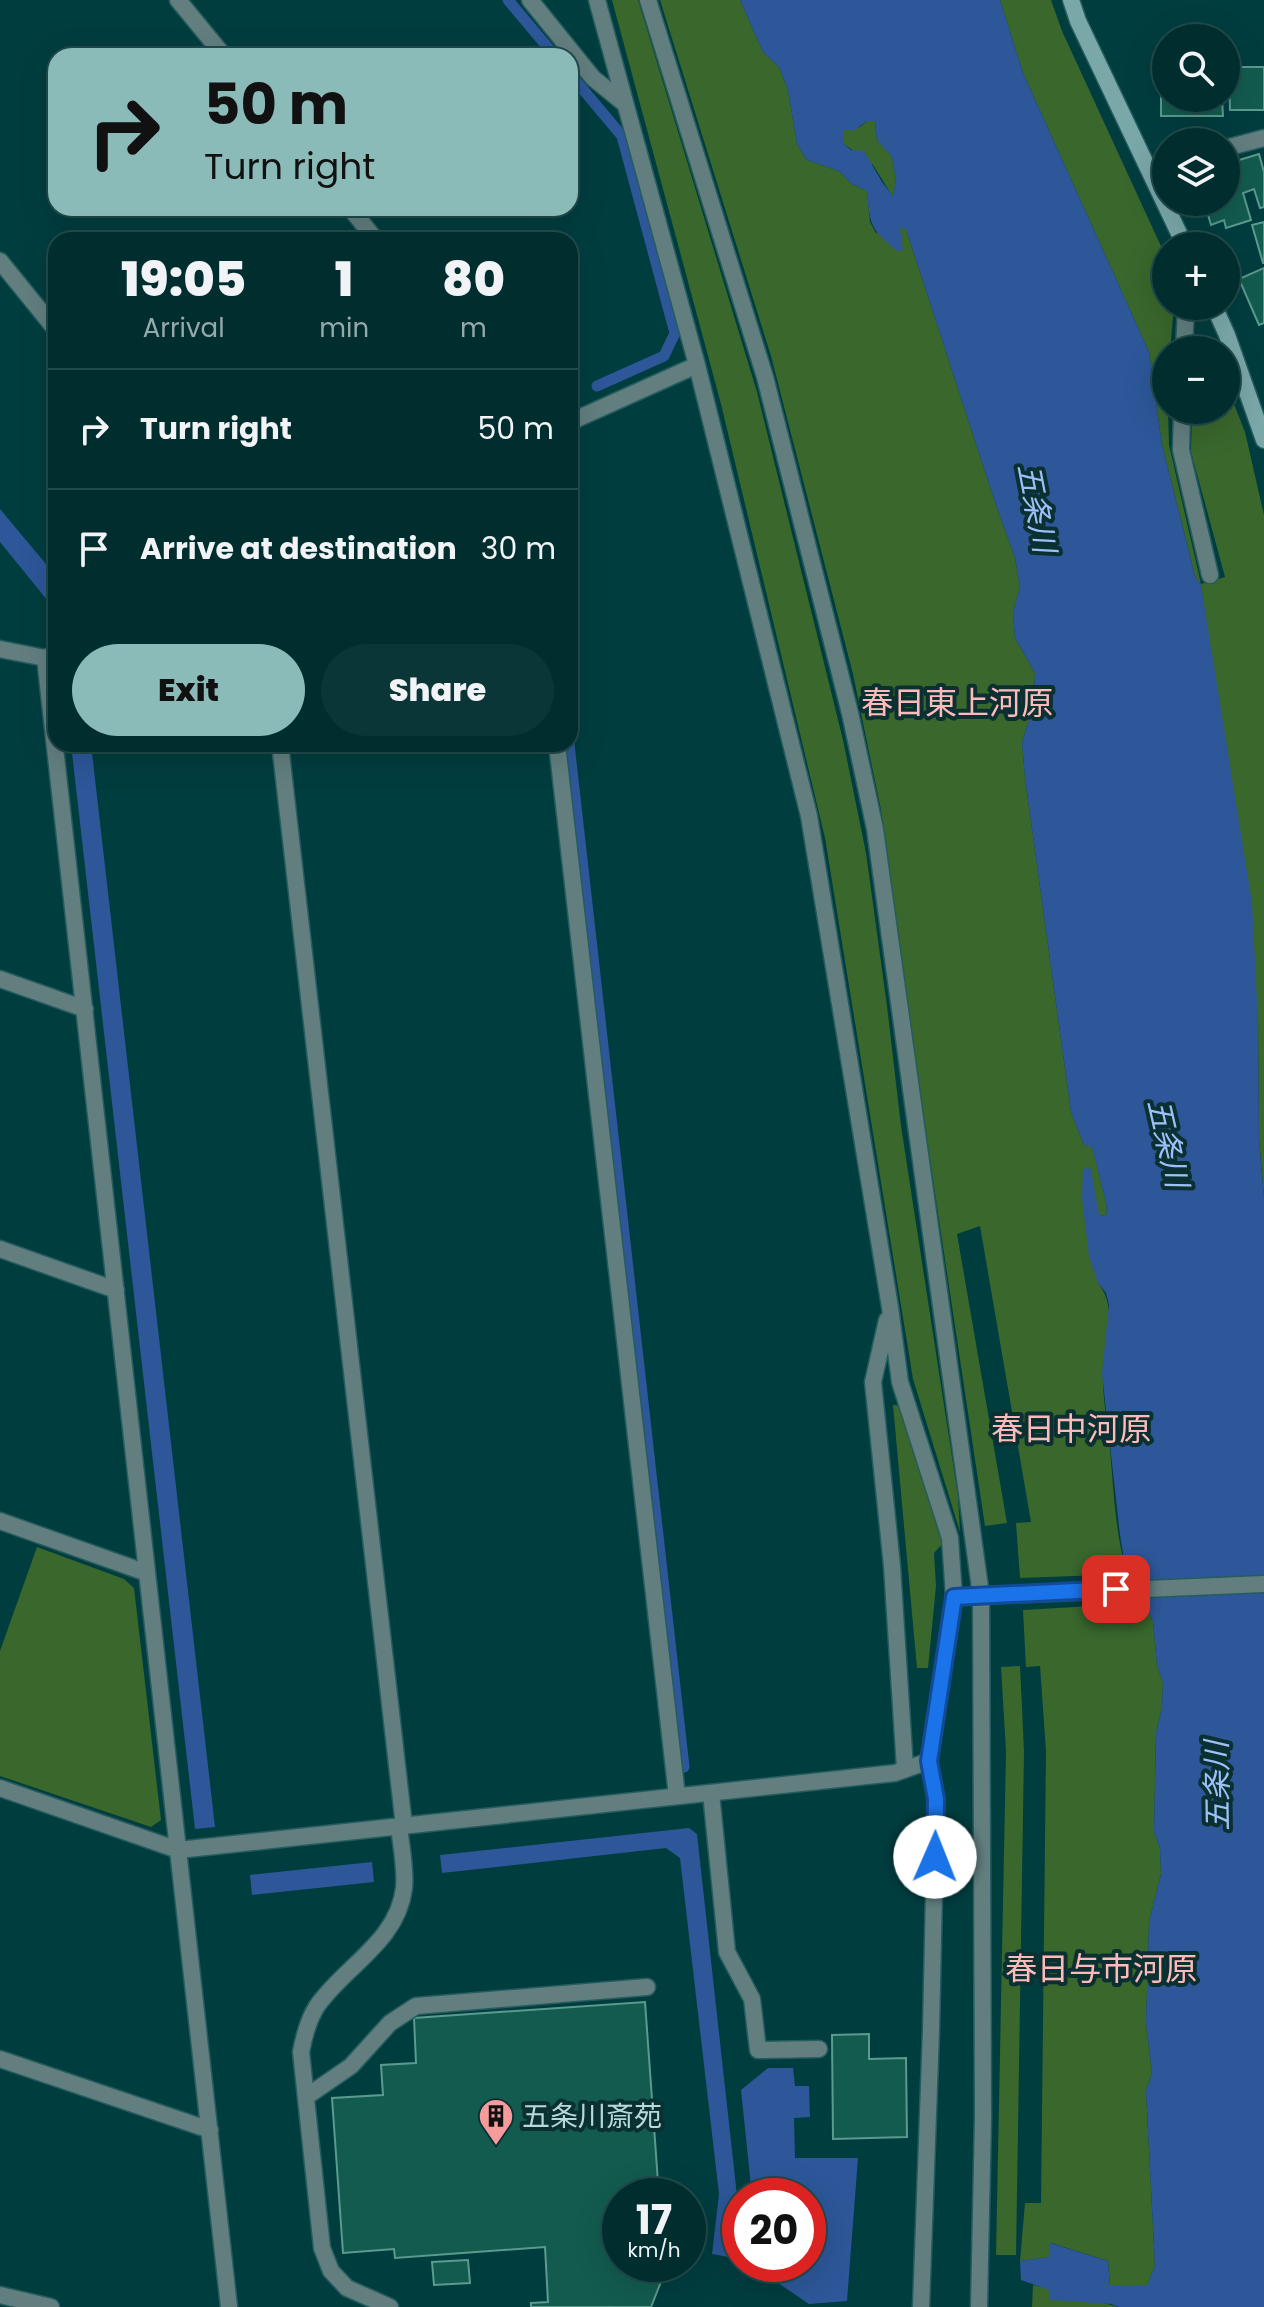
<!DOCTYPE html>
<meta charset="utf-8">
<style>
:root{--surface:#002e2f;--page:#0a3637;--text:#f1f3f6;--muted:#95a8aa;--line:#224a4b;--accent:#8bbbb9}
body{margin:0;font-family:Poppins,"Noto Sans JP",sans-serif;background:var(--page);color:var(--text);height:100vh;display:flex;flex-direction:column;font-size:30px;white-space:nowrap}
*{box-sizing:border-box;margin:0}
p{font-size:26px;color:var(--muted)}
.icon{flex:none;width:44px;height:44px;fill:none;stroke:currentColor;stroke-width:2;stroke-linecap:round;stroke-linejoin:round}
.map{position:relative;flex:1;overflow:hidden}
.side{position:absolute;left:48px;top:232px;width:530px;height:520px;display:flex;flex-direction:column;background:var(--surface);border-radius:24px;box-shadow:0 8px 32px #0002,0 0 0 2px var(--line)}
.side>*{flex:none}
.hud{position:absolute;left:48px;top:48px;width:530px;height:168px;border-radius:24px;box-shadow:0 8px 32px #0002,0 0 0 2px var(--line);background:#8bbbb9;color:#111;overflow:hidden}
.buttons{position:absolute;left:1152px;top:24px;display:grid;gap:16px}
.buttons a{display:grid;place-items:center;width:88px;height:88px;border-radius:50%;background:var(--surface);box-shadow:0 8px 32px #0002,0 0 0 2px var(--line);font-size:40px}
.speed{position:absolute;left:602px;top:2178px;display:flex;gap:16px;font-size:40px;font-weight:700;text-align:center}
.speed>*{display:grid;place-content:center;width:104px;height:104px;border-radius:50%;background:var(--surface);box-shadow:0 8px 32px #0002,0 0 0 2px var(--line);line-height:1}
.speed small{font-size:20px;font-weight:400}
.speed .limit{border:12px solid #d22;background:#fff;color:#111}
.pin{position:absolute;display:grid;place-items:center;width:68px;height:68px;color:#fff;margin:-34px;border-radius:16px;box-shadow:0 4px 12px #0006}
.me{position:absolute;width:88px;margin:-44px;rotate:1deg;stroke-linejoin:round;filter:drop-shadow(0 0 6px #0008)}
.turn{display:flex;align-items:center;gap:28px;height:168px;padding:0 24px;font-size:36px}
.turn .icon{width:104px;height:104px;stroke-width:2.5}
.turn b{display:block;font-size:56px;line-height:68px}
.eta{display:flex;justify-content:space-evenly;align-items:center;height:136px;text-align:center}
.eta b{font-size:48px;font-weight:800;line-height:56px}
.cta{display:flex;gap:16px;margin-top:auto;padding:16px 24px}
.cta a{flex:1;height:92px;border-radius:48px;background:var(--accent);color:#111;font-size:32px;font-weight:800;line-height:92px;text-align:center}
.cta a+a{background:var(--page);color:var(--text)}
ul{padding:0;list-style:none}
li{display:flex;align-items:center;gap:24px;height:120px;padding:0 24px;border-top:2px solid var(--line)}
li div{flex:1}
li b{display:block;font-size:30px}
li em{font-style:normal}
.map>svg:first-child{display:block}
.green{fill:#39672c}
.water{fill:#2d5799;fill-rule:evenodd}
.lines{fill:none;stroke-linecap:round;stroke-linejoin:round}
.stream{stroke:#2d5799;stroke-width:11}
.building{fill:#135b4f;stroke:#5a9b8e;stroke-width:2}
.lane-casing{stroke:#255c5e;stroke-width:19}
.street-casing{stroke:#255c5e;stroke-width:19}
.secondary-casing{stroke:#255c5e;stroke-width:19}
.lane{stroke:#627e7f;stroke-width:16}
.street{stroke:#627e7f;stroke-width:16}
.secondary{stroke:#7aa7a8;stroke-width:16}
.route-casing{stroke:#114b97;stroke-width:20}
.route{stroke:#1a73e8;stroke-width:14}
.labels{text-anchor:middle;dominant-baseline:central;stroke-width:8;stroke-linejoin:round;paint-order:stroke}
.poi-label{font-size:28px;fill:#b8d9da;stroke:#0a3032;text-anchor:start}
.water-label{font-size:30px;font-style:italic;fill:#9dc0f8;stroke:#0a3032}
.quarter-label{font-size:32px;fill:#ffbaba;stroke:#0a3032}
</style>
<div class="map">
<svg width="1264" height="2307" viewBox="0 0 1264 2307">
<rect width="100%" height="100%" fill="#003d3f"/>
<path class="green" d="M 612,0 L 638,0 L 757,392 L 843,740 L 866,853 L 887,1006 L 901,1126 L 958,1496 L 960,1532 L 913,1379 L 825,838 L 721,404 Z
M 660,0 L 740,0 L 763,52 L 779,67 L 788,90 L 797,144 L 807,160 L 839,171 L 852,184 L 867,191 L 870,222 L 876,233 L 900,227 L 906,229 L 994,499 L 1015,558 L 1020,587 L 1013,612 L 1015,638 L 1035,673 L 1033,708 L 1022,742 L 1025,778 L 1071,1112 L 1084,1145 L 1092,1146 L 1106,1202 L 1107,1214 L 1102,1216 L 1099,1214 L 1098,1283 C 1119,1309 1104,1342 1103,1372 C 1102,1394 1107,1418 1109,1440 C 1113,1473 1115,1547 1129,1574 L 1020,1578 L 1016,1523 L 1031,1522 L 980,1226 L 957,1234 L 1007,1523 L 985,1526 L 920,1093 L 881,810 L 853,674 L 771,356 Z
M 1000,0 L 1051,0 L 1062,31 L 1166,257 L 1166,306 L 1174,306 L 1170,350 L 1166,350 L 1166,410 L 1168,410 L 1169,445 L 1201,584 L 1225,577 L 1191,452 L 1192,410 L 1226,410 L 1226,384 L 1245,432 L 1264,515 L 1264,1198 L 1259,1140 L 1258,1021 L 1201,585 L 1195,576 L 1162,445 L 1149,352 L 1023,73 Z
M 867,121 L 875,121 L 877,140 L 892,156 L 896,180 L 893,197 L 873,165 L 844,144 L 844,130 L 860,127 Z
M 893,1405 L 904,1406 L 945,1541 L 934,1553 L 936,1586 L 928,1668 L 917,1668 Z
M 37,1547 L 124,1579 L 134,1588 L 161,1820 L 151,1827 L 0,1776 L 0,1651 Z
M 1144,1603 L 1153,1621 L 1157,1665 L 1163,1683 L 1162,1707 L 1156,1733 L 1154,1832 L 1160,1848 L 1161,1874 L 1149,1922 L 1146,2023 L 1152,2073 L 1146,2091 L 1155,2266 L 1147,2285 L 1110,2285 L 1108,2261 L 1051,2243 L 1050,2257 L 1020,2261 L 1025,2203 L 1041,2203 L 1046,1751 L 1040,1666 L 1026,1667 L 1023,1610 Z
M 1020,1666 L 1024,1751 L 1016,2255 L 996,2255 L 1006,1751 L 1001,1667 Z
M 1033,2285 L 1119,2307 L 1032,2307 Z"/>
<path class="water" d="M 740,0 L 1000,0 L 1023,73 L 1149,352 L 1162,445 L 1195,576 L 1201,585 L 1252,903 L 1258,1021 L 1259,1140 L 1264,1198 L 1264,2307 L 1119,2307 L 1111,2304 L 1050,2300 L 1049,2290 L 1021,2280 L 1020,2261 L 1049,2257 L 1050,2243 L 1108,2261 L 1110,2285 L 1147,2285 L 1155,2266 L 1146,2091 L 1152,2073 L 1146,2023 L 1149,1922 L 1161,1874 L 1160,1848 L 1154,1832 L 1156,1733 L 1162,1707 L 1163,1683 L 1157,1665 L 1153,1621 L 1125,1566 L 1120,1535 L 1102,1374 L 1109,1305 L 1106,1293 L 1098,1283 L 1089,1256 L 1082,1198 L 1083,1170 L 1087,1167 L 1091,1170 L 1099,1214 L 1102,1216 L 1107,1214 L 1106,1202 L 1092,1147 L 1084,1145 L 1071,1112 L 1025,778 L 1022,742 L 1033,708 L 1035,673 L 1015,638 L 1013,612 L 1020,587 L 1015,558 L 994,499 L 906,229 L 900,228 L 903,250 L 897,251 C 870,228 870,226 867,191 L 852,184 L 839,171 L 807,160 L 797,144 L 788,90 L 779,67 L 763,52 ZM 867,121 L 875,121 L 877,140 L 892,157 L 896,180 L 893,196 L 882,182 L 864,151 L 851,150 L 844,144 L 844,130 L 855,130 Z
M 0,509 L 56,576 L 56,611 L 0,542 Z
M 71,744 L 91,744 L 215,1827 L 195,1829 Z
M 689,1828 L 697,1834 L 737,2196 L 734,2234 L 740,2236 L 740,2259 L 712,2254 L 719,2194 L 680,1858 L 666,1848 L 442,1873 L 440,1855 Z
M 372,1862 L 374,1882 L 252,1895 L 250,1875 Z
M 768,2068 L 793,2068 L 795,2086 L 809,2086 L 810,2117 L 794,2118 L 795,2158 L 858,2158 L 847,2301 L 809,2304 L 750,2264 L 808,2264 L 808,2196 L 752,2196 L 741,2090 Z"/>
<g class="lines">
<path class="stream" d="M 508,0 L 555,56
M 570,74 L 622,136 L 675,333 L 664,356 L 597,386
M 569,744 L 684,1767"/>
</g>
<path class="building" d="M 1229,67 L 1264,67 L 1264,110 L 1230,110 Z
M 1161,74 L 1166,74 L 1166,98 L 1222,98 L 1223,116 L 1161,116 Z
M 1259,154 L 1264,172 L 1264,207 L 1260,208 L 1254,189 L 1243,193 L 1251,220 L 1226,228 L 1224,220 L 1211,225 L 1206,208 L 1214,206 L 1213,202 L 1226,202 L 1226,164 Z
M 1264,222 L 1264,263 L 1263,263 L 1252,225 Z
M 1264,268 L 1264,323 L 1259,325 L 1239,279 Z
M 645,2002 L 659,2196 L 620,2196 L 620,2264 L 668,2264 L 651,2307 L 531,2307 L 531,2303 L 548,2302 L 545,2247 L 395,2258 L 394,2249 L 343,2253 L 332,2098 L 383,2095 L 381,2065 L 416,2063 L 414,2018 Z
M 869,2034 L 869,2059 L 906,2058 L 907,2137 L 833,2139 L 832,2035 Z
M 468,2260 L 470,2283 L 434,2285 L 432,2262 Z"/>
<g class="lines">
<g class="lane-casing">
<path id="lane" d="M 1184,350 L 1186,306
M 1182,410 L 1181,450 L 1210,575
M 711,1793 L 727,1952 L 752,1999 L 758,2050 L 819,2049
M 306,2097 L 351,2066 L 390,2023 L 416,2006 L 647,1987
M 390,2307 L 347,2288 L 331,2271 L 322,2248 L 301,2052 C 304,2036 308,2020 317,2006 C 345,1966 398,1941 404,1888 C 406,1869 401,1846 399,1826
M 921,2307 L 931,2031 L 936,1799 L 929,1761"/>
</g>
<g class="street-casing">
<path id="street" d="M 178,0 L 224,56
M 530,0 L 593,78 L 625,104
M 597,0 L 697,365 L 809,816 L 890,1307 L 900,1382 L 950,1538 L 954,1597
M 648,0 L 765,377 L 850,713 L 875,829 L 981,1595 L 983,2117 L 979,2307
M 1226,148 L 1264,138
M 1149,169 L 1166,164
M 350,208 L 376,240
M 0,261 L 56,330
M 570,422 L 697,365
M 0,649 L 45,658 L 56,654
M 45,658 L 229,2307
M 280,744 L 404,1826
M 557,744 L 677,1796
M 0,979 L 85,1009
M 0,1249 L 116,1290
M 887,1320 L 873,1382 L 892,1566 L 905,1769
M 0,1521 L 147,1573
M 0,1788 L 178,1850 L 895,1773 L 929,1761 L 954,1597 L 1264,1584
M 0,2059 L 210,2130
M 0,2295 L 51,2307"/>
</g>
<g class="secondary-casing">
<path id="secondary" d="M 1071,0 L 1078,21 L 1185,246
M 1214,306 L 1227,335 L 1264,440"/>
</g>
<use href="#lane" class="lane"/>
<use href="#street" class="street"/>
<use href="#secondary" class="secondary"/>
</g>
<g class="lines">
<g class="route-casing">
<path id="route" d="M 935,1857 L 936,1799 L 929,1761 L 954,1597 L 1116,1589"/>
</g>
<use href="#route" class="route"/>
</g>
<defs>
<g id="building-pin" transform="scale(1.8)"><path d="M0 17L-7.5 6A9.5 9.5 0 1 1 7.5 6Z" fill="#f59b9c" stroke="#0a3032"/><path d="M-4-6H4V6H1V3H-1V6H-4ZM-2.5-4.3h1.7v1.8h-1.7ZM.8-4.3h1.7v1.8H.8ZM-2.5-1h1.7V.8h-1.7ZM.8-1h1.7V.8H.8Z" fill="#111"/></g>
</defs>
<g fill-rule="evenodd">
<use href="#building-pin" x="496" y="2116"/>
</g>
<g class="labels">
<g class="poi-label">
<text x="522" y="2116">五条川斎苑</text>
</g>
<g class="water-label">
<text transform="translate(1037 508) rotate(79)">五条川</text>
<text transform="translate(1168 1143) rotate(77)">五条川</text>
<text transform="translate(1217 1786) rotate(-91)">五条川</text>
</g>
<g class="quarter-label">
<text x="957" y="702">春日東上河原</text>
<text x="1071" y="1428">春日中河原</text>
<text x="1101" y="1968">春日与市河原</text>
</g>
</g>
</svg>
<div class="buttons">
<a><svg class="icon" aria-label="search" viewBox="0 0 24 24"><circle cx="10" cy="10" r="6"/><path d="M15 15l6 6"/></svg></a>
<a><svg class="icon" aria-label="layers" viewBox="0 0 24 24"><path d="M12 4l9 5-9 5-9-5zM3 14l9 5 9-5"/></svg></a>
<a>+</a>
<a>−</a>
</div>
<div class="speed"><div>17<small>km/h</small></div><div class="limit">20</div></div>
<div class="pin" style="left:1116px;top:1589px;background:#d93025"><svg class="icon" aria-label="arrive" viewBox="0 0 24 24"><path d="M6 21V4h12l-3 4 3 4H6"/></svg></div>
<svg class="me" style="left:935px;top:1857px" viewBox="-20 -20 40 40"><circle r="19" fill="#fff"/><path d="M0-13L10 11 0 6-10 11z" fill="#1a73e8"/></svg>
<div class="hud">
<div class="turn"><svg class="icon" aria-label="right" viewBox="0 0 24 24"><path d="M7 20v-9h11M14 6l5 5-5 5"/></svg><div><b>50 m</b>Turn right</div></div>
</div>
<section class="side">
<div class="eta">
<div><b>19:05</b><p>Arrival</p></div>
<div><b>1</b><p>min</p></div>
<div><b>80</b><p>m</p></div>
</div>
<ul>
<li><svg class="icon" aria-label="right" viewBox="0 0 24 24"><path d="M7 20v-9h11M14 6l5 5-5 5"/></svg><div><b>Turn right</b></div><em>50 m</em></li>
<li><svg class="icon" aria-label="arrive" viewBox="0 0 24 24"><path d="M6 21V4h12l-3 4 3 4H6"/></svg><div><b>Arrive at destination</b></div><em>30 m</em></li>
</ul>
<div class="cta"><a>Exit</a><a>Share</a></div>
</section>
</div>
